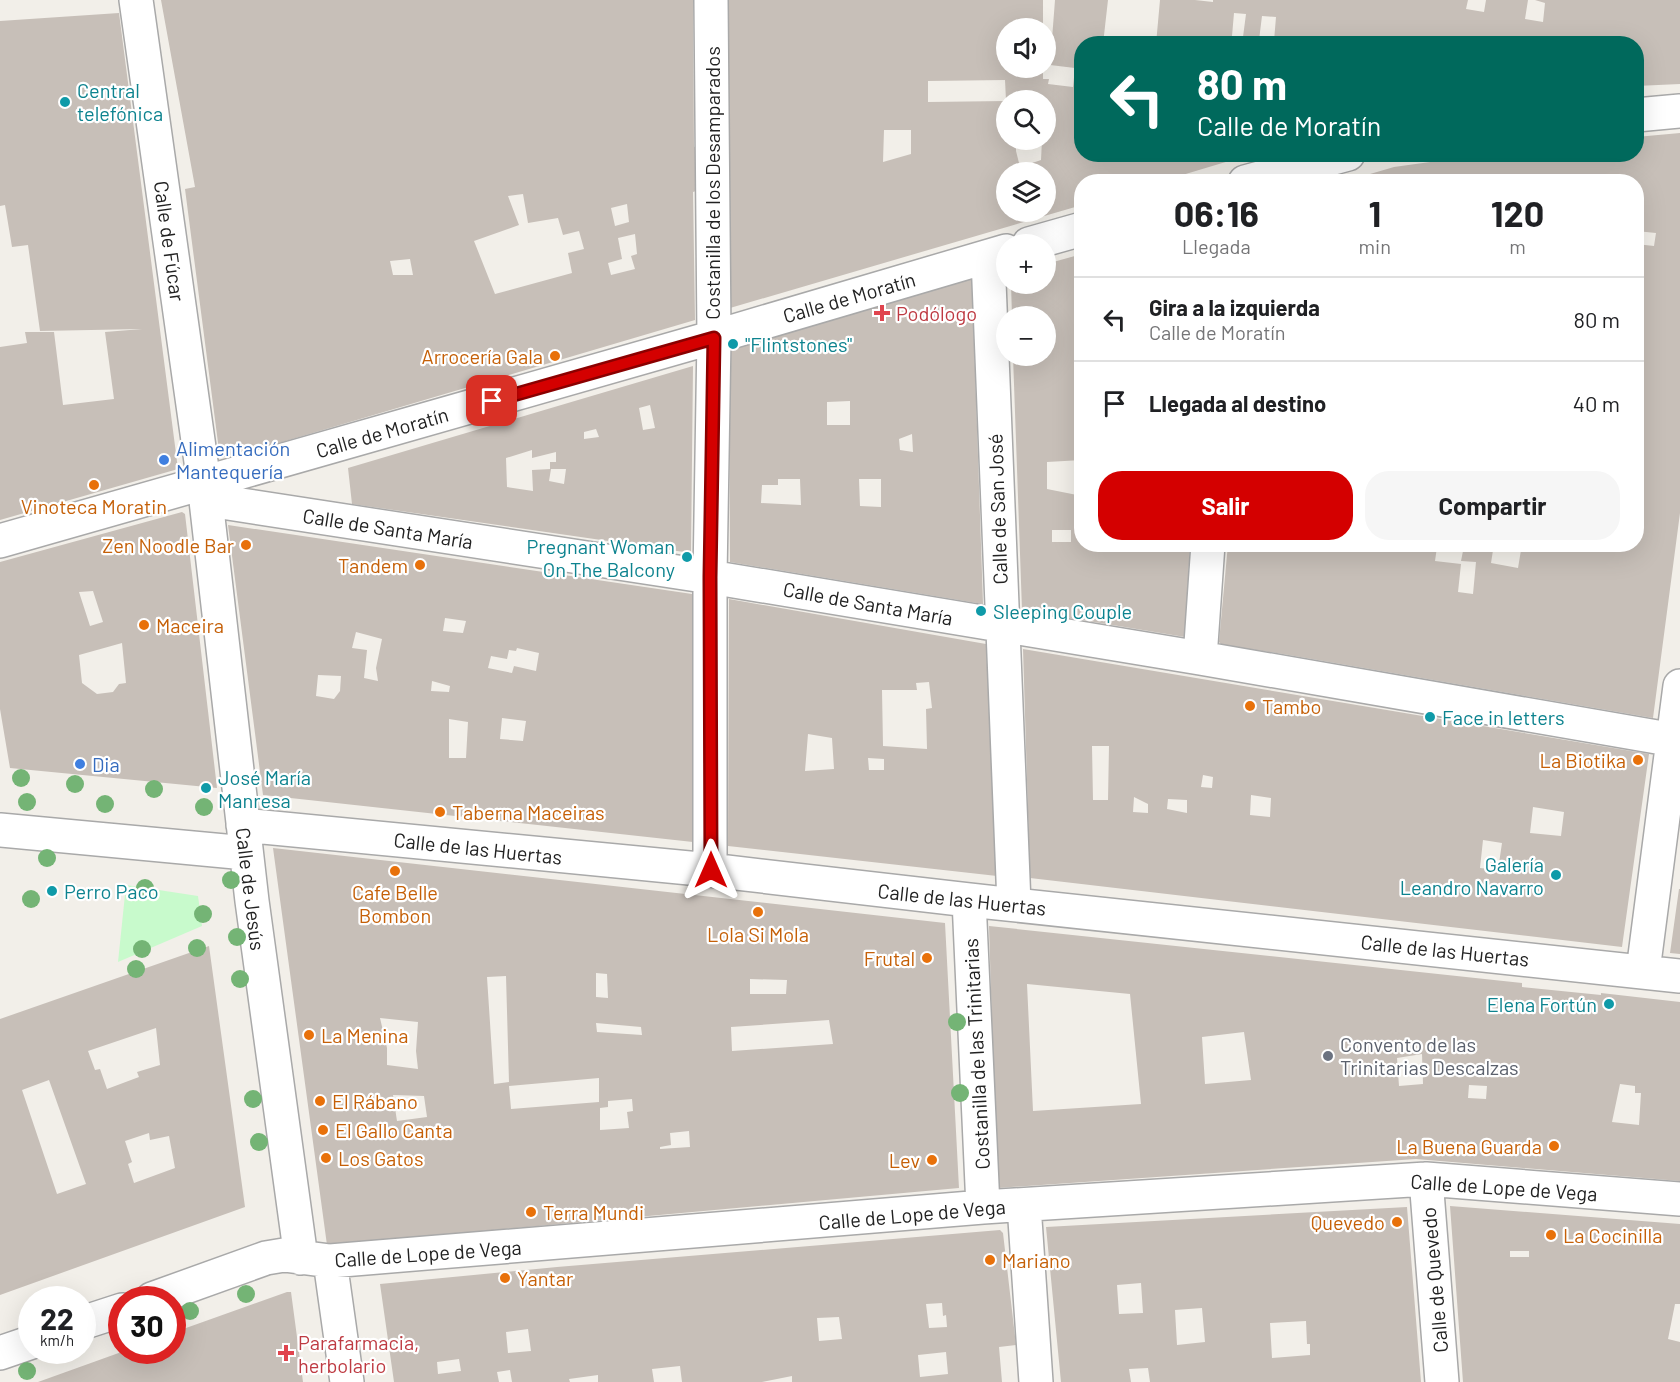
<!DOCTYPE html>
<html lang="es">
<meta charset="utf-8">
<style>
:root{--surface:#fff;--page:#f6f6f6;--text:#202124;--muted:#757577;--line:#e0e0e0;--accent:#d40000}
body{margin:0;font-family:Barlow,sans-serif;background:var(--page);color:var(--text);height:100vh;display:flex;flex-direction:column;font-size:22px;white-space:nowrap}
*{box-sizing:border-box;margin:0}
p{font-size:20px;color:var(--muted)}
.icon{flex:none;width:33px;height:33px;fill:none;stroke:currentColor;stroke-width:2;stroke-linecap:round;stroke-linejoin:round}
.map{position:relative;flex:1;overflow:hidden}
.sheet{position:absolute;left:1074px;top:174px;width:570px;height:378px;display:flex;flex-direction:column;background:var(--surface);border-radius:24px;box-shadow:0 6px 24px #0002}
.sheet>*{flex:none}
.hud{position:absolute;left:1074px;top:36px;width:570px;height:126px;border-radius:24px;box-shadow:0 6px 24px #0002;background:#00695c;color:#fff;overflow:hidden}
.tools{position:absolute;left:996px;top:18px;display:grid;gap:12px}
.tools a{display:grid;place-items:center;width:60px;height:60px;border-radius:50%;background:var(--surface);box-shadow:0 6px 24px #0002;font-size:30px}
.speed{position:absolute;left:18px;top:1286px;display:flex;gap:12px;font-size:30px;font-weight:700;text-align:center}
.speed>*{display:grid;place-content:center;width:78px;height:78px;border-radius:50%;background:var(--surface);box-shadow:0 6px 24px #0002;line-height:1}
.speed small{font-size:15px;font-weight:400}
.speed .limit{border:9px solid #d22;background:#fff;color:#111}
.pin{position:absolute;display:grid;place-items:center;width:51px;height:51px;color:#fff;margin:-26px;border-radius:12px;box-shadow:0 3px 9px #0006}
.me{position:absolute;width:66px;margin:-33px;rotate:0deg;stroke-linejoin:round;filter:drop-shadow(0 0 4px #0008)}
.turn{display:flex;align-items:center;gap:21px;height:126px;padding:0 24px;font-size:27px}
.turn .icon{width:78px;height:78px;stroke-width:2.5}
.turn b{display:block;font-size:42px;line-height:51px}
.eta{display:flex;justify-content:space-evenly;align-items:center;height:102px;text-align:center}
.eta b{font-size:36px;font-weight:700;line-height:42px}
.action{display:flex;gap:12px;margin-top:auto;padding:12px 24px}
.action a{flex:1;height:69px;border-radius:24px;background:var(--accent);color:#fff;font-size:24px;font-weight:700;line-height:69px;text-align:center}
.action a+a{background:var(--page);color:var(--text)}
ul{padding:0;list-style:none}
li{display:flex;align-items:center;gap:18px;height:84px;padding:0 24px;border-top:2px solid var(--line)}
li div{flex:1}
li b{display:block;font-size:22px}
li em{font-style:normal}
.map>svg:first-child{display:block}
.park{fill:#c8facc}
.building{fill:#c7bfb8;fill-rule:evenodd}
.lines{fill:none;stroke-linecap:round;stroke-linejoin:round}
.minor-casing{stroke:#a9a9a9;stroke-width:36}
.minor{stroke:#fff;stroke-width:33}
.tree{fill:#74b475}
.route-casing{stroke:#8a0000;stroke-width:15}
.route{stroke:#d40000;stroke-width:10}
.culture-dot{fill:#0f9aa8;stroke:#fff;stroke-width:2}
.health-dot{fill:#e0444e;stroke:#fff;stroke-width:2}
.food-dot{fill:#e8710a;stroke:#fff;stroke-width:2}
.shop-dot{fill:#3f7fe0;stroke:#fff;stroke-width:2}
.worship-dot{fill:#6b7280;stroke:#fff;stroke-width:2}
.labels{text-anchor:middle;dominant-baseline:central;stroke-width:4.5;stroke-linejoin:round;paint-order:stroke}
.culture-label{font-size:20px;fill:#0d838f;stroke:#fff;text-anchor:start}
.street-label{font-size:20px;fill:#222;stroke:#fff}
.health-label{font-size:20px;fill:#be3a42;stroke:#fff;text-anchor:start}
.food-label{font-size:20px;fill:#c56008;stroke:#fff;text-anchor:start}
.shop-label{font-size:20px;fill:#366cbe;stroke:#fff;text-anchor:start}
.worship-label{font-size:20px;fill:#5b616d;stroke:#fff;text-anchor:start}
</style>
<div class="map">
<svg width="1680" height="1382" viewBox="0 0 1680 1382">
<rect width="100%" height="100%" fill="#f2efe9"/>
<path class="park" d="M 126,885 L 198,896 L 202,926 L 118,962 Z"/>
<path class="building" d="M 161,0 L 693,0 L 694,147 L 697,146 L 696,191 L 693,192 L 695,320 L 272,445 L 220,458 L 185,189 L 195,187 ZM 523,194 L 528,223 L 558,218 L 563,235 L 579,231 L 584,249 L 568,253 L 572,273 L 495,294 L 474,241 L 519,225 L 508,196 ZM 627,204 L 629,222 L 615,226 L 611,208 ZM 635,234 L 637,254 L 631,256 L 635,269 L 611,275 L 608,263 L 622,259 L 618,238 ZM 410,259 L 413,275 L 393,275 L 390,261 Z
M 728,0 L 1043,0 L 1043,28 L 1006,28 L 1006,68 L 1043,68 L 1043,79 L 1049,79 L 1048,84 L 1073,87 L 1075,68 L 1050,65 L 1055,0 L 1108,0 L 1103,44 L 1082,44 L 1082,154 L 1249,155 L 1159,182 L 1082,182 L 1082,205 L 730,308 ZM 1005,80 L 1006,100 L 1046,100 L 1046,140 L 1042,140 L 1041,160 L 1020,167 L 1016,151 L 1016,140 L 1006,140 L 1006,101 L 928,102 L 928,81 ZM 884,130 L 911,130 L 911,154 L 883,162 ZM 1006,172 L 1046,172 L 1046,212 L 1006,212 Z
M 1160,0 L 1195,0 L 1213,2 L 1213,0 L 1468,0 L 1466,9 L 1484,12 L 1486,0 L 1528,0 L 1525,19 L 1543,22 L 1545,3 L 1535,0 L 1680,0 L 1680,84 L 1636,86 L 1636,44 L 1156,44 ZM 1234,13 L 1246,14 L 1243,37 L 1232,36 ZM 1262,16 L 1276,17 L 1274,41 L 1259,40 Z
M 119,13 L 178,469 L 0,520 L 0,347 L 27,343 L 25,332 L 54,332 L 63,405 L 114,399 L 105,332 L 142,329 L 40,331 L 28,245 L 12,247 L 5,205 L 0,206 L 0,21 Z
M 1680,133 L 1680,513 L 1653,718 L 1283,654 L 1222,645 L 1219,642 L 1228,544 L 1494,544 L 1491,563 L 1518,568 L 1521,550 L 1516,549 L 1516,544 L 1636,544 L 1636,244 L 1654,246 L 1656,233 L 1636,231 L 1636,182 L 1346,181 L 1394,167 L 1488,154 L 1636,154 L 1636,137 ZM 1437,547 L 1463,551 L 1461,561 L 1476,562 L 1473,594 L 1458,592 L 1461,564 L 1435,561 Z
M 1082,254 L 1082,460 L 1047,462 L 1047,489 L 1082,496 L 1082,544 L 1190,544 L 1185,637 L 1022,610 L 1013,356 L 1046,356 L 1046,316 L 1012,316 L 1011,284 L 1046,284 L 1046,264 ZM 1052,530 L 1071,530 L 1071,542 L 1052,542 Z
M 972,279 L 983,604 L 730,562 L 729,350 ZM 850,401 L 850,425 L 827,425 L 827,402 ZM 912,434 L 913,452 L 900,450 L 899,439 ZM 778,479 L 800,479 L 801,505 L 761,503 L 762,485 L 778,485 ZM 859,479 L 881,479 L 881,507 L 860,506 Z
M 693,366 L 691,553 L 352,504 L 348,468 ZM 650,405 L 655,428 L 643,430 L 639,408 ZM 596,429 L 599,437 L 584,439 L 584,432 ZM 532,450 L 532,458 L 556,452 L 556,462 L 550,462 L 550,469 L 566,469 L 564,484 L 549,481 L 551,469 L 532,470 L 533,491 L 507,487 L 506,458 Z
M 182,512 L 185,514 L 217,788 L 10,768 L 0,709 L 0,562 ZM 93,591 L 103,622 L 90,626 L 79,592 ZM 122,643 L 126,683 L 119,684 L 113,692 L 97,694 L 82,683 L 79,655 Z
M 228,525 L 692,594 L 693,842 L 263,795 ZM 445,618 L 466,621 L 463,633 L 443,631 ZM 356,632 L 382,639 L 376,668 L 378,681 L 364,678 L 367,650 L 352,648 ZM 517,648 L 539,653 L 536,671 L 514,666 L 512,673 L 488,668 L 491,656 L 507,659 L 509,650 L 516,651 ZM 318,675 L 341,676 L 340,691 L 334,699 L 316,696 ZM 432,681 L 450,686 L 449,692 L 431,691 ZM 502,718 L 526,721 L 523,741 L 500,739 ZM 449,719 L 468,722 L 466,758 L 449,758 Z
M 729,599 L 986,644 L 997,876 L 728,846 ZM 929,682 L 932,708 L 926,709 L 927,749 L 883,746 L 882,690 L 917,690 L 916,683 ZM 808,734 L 832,738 L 834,769 L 805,771 ZM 868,758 L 884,759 L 884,770 L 869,770 Z
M 1023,649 L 1649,754 L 1622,947 L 1030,878 ZM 1092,746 L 1109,746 L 1108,800 L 1093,800 ZM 1203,775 L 1213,777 L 1212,788 L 1201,787 ZM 1251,795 L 1271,798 L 1270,817 L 1250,815 ZM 1134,797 L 1148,804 L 1148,813 L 1133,812 ZM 1168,799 L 1187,800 L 1187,813 L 1167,809 ZM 1533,807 L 1564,812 L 1561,836 L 1530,833 ZM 1483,840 L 1502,843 L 1498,870 L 1480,868 Z
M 273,848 L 945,923 L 959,1188 L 327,1245 ZM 596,973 L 607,974 L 608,998 L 596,997 ZM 506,976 L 509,1082 L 494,1084 L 487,977 ZM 750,979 L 787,980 L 786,994 L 750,994 ZM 380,1018 L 418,1022 L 416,1051 L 418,1069 L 387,1065 L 387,1048 ZM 829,1020 L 833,1044 L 732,1051 L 731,1027 ZM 596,1023 L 641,1027 L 642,1035 L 597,1032 ZM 599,1078 L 599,1102 L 511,1109 L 509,1086 ZM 393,1095 L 424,1096 L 427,1117 L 397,1121 ZM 632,1099 L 633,1111 L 627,1112 L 629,1128 L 600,1130 L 600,1108 L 608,1107 L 608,1101 ZM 689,1131 L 690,1147 L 660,1149 L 660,1147 L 671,1145 L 670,1133 Z
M 1679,889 L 1680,889 L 1680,954 L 1670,953 Z
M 989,926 L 1522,983 L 1522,987 L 1601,995 L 1601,993 L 1680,1002 L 1680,1181 L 1416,1159 L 997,1188 ZM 1027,984 L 1130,994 L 1141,1104 L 1033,1111 ZM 1244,1032 L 1251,1080 L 1205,1084 L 1202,1037 ZM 1422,1054 L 1423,1084 L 1399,1086 L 1397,1058 ZM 1620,1084 L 1635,1086 L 1635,1093 L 1641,1093 L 1639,1125 L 1612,1122 ZM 1469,1085 L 1487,1086 L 1486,1099 L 1468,1098 Z
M 209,946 L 245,1207 L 0,1295 L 0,1019 ZM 156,1028 L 160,1065 L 137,1072 L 139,1077 L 107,1089 L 100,1069 L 95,1070 L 88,1051 ZM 49,1080 L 86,1184 L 57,1194 L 22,1090 ZM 149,1133 L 150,1140 L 169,1136 L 175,1168 L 134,1183 L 128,1164 L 132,1162 L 125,1141 Z
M 1450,1206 L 1680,1224 L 1680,1304 L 1675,1304 L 1668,1339 L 1680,1342 L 1680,1382 L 1463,1382 ZM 1510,1251 L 1529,1251 L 1529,1257 L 1510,1257 Z
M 1407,1207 L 1421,1382 L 1150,1382 L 1148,1368 L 1129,1369 L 1131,1382 L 1061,1382 L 1046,1227 ZM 1141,1283 L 1143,1313 L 1119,1314 L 1117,1285 ZM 1202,1308 L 1205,1342 L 1177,1345 L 1175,1310 ZM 1306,1321 L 1307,1344 L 1310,1344 L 1310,1355 L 1272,1358 L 1270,1323 Z
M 1000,1230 L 1003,1233 L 1016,1345 L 999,1347 L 1002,1382 L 792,1382 L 792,1376 L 762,1382 L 682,1382 L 680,1366 L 652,1369 L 654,1382 L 598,1382 L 598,1375 L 569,1379 L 570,1382 L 512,1382 L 510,1370 L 497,1372 L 499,1382 L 394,1382 L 380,1284 L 557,1267 ZM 942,1303 L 943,1316 L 946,1315 L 947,1327 L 929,1328 L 926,1304 ZM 839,1317 L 842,1339 L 819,1341 L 817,1318 ZM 528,1329 L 531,1351 L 508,1353 L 506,1332 ZM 946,1352 L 948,1374 L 920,1377 L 918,1355 ZM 459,1359 L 461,1371 L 438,1374 L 437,1362 Z
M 287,1292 L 291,1292 L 303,1382 L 38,1382 L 127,1350 L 172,1350 L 172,1333 Z"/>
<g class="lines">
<g class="minor-casing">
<path id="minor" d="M 136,0 L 204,483 L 252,901 L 301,1258
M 1636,115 L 1680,111
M 1245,182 L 1348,154
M 1029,244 L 1082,229
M 988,257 L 1014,904
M 204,483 L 228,503 L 710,577 L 1200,658 L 1680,741
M 0,541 L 714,337 L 1006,251
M 1200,658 L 1208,544
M 243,825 L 710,870 L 969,900 L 1680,976
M 0,830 L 246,853
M 710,870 L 710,577 L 714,337 L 711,0
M 969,900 L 983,1207
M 1643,971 L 1680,686
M 1426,1179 L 1442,1382
M 1024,1205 L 1036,1382
M 330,1261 L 347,1382
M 152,1299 L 266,1258 L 284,1255 L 330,1261 L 983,1207 L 1426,1179 L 1680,1199
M 82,1323 L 122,1310
M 0,1353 L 32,1342"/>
</g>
<use href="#minor" class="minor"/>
</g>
<g class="tree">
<circle cx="21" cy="778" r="9"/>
<circle cx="75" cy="784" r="9"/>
<circle cx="154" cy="789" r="9"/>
<circle cx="27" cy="802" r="9"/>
<circle cx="105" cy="804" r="9"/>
<circle cx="204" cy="807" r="9"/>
<circle cx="47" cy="858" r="9"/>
<circle cx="231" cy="880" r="9"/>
<circle cx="145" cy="888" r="9"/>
<circle cx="31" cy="899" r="9"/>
<circle cx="203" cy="914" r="9"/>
<circle cx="237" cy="937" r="9"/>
<circle cx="197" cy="948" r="9"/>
<circle cx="142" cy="949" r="9"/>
<circle cx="136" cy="969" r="9"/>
<circle cx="240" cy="979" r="9"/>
<circle cx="957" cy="1022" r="9"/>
<circle cx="960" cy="1093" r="9"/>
<circle cx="253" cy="1099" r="9"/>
<circle cx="259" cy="1142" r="9"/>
<circle cx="246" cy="1294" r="9"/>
<circle cx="190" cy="1311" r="9"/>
<circle cx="27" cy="1371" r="9"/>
</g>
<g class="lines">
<g class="route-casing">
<path id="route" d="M 492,401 L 714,338 L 710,577 L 711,870"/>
</g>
<use href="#route" class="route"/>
</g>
<g class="culture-dot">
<circle cx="65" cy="102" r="6"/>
<circle cx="733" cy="344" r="6"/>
<circle cx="687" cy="557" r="6"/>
<circle cx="981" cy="611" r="6"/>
<circle cx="1430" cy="717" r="6"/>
<circle cx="206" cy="788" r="6"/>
<circle cx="1556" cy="875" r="6"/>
<circle cx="52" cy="891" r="6"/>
<circle cx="1609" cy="1004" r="6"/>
</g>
<g class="health-dot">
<path d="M879 304h6v6h6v6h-6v6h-6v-6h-6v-6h6z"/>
<path d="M283 1344h6v6h6v6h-6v6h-6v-6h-6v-6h6z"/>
</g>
<g class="food-dot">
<circle cx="555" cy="356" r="6"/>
<circle cx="94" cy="485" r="6"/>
<circle cx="246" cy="545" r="6"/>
<circle cx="420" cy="565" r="6"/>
<circle cx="144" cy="625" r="6"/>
<circle cx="1250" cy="706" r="6"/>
<circle cx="1638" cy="760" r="6"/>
<circle cx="440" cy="812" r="6"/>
<circle cx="395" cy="871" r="6"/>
<circle cx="758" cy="912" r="6"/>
<circle cx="927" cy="958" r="6"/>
<circle cx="309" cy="1035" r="6"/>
<circle cx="320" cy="1101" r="6"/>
<circle cx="323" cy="1130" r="6"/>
<circle cx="1554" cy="1146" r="6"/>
<circle cx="326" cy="1158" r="6"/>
<circle cx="932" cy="1160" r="6"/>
<circle cx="531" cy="1212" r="6"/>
<circle cx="1397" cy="1222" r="6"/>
<circle cx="1551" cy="1235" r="6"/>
<circle cx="990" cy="1260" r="6"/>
<circle cx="505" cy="1278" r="6"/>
</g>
<g class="shop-dot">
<circle cx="164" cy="460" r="6"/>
<circle cx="80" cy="764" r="6"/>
</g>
<circle class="worship-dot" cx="1328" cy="1056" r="6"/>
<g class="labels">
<g class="culture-label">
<text x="77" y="90">Central<tspan x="77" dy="23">telefónica</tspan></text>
<text x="745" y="344">"Flintstones"</text>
<text x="675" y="546" text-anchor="end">Pregnant Woman<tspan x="675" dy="23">On The Balcony</tspan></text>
<text x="993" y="611">Sleeping Couple</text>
<text x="1442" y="717">Face in letters</text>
<text x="218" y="777">José María<tspan x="218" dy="23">Manresa</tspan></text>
<text x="1544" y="864" text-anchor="end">Galería<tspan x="1544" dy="23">Leandro Navarro</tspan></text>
<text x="64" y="891">Perro Paco</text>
<text x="1597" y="1004" text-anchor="end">Elena Fortún</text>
</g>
<g class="street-label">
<text transform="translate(712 183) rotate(-90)">Costanilla de los Desamparados</text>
<text transform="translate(170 241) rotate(82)">Calle de Fúcar</text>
<text transform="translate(849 297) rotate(-16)">Calle de Moratín</text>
<text transform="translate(382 432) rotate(-16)">Calle de Moratín</text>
<text transform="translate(997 509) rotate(-92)">Calle de San José</text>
<text transform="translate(388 528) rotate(9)">Calle de Santa María</text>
<text transform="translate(868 603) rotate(10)">Calle de Santa María</text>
<text transform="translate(478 848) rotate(6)">Calle de las Huertas</text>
<text transform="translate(251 889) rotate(83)">Calle de Jesús</text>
<text transform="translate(962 899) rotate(6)">Calle de las Huertas</text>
<text transform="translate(1445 950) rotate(6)">Calle de las Huertas</text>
<text transform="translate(976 1054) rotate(-93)">Costanilla de las Trinitarias</text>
<text transform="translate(1504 1187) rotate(4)">Calle de Lope de Vega</text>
<text transform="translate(912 1214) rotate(-5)">Calle de Lope de Vega</text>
<text transform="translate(428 1253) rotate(-4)">Calle de Lope de Vega</text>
<text transform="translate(1434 1280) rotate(-95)">Calle de Quevedo</text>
</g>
<g class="health-label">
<text x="896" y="313">Podólogo</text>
<text x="298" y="1342">Parafarmacia,<tspan x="298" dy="23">herbolario</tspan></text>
</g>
<g class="food-label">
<text x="543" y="356" text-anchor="end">Arrocería Gala</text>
<text x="94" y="506" text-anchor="middle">Vinoteca Moratin</text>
<text x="234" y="545" text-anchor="end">Zen Noodle Bar</text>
<text x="408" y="565" text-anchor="end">Tandem</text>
<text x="156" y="625">Maceira</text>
<text x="1262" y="706">Tambo</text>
<text x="1626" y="760" text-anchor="end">La Biotika</text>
<text x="452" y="812">Taberna Maceiras</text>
<text x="395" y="892" text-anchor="middle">Cafe Belle<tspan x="395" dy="23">Bombon</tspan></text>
<text x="758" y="934" text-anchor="middle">Lola Si Mola</text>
<text x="915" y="958" text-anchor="end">Frutal</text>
<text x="321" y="1035">La Menina</text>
<text x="332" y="1101">El Rábano</text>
<text x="335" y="1130">El Gallo Canta</text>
<text x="1542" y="1146" text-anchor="end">La Buena Guarda</text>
<text x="338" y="1158">Los Gatos</text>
<text x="920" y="1160" text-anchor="end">Lev</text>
<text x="543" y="1212">Terra Mundi</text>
<text x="1385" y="1222" text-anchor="end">Quevedo</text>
<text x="1563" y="1235">La Cocinilla</text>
<text x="1002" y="1260">Mariano</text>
<text x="517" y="1278">Yantar</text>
</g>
<g class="shop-label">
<text x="176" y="448">Alimentación<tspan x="176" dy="23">Mantequería</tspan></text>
<text x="92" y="764">Dia</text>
</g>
<g class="worship-label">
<text x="1340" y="1044">Convento de las<tspan x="1340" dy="23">Trinitarias Descalzas</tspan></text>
</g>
</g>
</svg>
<div class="tools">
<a><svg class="icon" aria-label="sound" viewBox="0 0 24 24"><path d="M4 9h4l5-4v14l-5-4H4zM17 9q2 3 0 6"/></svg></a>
<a><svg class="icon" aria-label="search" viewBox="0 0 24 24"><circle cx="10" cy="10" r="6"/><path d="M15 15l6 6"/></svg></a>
<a><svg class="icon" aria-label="layers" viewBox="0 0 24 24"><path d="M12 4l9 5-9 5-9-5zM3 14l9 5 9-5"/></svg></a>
<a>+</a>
<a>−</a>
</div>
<div class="speed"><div>22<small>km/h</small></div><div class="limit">30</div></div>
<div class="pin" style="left:492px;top:401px;background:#d93025"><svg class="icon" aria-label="arrive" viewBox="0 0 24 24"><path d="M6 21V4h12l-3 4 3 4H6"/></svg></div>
<svg class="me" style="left:711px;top:870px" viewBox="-20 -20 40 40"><path d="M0-17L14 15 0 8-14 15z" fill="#d40000" stroke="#fff" stroke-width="4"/></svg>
<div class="hud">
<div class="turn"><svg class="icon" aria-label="left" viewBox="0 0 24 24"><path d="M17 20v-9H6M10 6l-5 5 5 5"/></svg><div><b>80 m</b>Calle de Moratín</div></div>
</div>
<section class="sheet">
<div class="eta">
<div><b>06:16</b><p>Llegada</p></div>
<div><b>1</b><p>min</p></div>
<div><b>120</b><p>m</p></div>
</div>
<ul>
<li><svg class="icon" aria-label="left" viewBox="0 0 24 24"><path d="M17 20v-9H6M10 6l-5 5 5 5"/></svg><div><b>Gira a la izquierda</b><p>Calle de Moratín</p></div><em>80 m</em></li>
<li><svg class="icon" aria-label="arrive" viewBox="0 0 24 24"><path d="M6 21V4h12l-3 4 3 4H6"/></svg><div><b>Llegada al destino</b></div><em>40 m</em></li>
</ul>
<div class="action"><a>Salir</a><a>Compartir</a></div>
</section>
</div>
